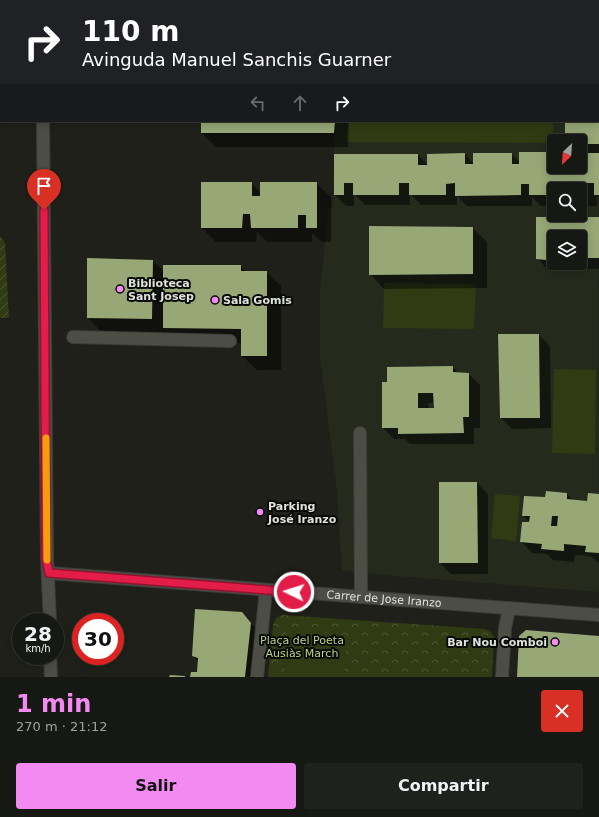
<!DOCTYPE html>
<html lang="es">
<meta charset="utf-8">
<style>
:root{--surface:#161813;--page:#1f211c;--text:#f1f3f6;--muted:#9ea0a0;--line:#353733;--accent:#f38af1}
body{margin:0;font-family:"DejaVu Sans",sans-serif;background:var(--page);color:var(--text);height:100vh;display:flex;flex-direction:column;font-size:15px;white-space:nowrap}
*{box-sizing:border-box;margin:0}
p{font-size:13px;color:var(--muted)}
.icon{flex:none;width:22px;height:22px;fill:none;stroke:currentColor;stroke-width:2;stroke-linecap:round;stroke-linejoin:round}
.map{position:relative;height:677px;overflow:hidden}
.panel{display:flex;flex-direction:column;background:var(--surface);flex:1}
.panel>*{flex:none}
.guide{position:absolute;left:0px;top:0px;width:599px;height:122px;box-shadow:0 2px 10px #0003,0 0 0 1px var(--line);background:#202124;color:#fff;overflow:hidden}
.needle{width:26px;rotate:205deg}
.fabs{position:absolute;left:547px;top:134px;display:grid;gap:8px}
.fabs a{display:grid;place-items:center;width:40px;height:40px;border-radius:4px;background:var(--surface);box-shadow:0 2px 10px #0003,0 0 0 1px var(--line);font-size:20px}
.speed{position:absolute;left:12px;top:613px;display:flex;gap:8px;font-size:20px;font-weight:700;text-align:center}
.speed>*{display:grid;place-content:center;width:52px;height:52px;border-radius:50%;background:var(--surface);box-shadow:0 2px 10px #0003,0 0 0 1px var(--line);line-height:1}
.speed small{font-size:10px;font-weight:400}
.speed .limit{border:6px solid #d22;background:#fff;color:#111}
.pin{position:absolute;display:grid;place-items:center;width:34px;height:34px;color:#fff;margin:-41px -17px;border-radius:50% 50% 50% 0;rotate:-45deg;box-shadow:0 0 4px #0007}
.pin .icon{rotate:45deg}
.me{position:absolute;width:44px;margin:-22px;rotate:274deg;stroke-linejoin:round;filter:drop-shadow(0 0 3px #0008)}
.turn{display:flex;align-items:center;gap:14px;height:84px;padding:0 16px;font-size:18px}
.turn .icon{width:52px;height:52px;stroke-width:2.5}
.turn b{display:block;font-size:28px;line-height:34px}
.lanes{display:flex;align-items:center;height:38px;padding:0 16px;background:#0003;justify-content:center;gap:20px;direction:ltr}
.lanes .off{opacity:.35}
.round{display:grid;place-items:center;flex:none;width:42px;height:42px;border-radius:4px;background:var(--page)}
.headline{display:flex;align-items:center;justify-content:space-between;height:68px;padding:0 16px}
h1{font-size:24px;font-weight:800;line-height:30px;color:var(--accent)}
.primary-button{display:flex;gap:8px;margin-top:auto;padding:8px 16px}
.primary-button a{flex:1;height:46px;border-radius:4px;background:var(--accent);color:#111;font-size:16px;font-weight:800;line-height:46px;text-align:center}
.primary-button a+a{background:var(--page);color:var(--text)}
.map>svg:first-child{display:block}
.built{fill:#252a1d;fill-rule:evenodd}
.park{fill:url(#park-crowns)}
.garden{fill:url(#garden-furrows)}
.pitch{fill:#303b13}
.shadow{fill:#0007;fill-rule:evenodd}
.building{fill:#97a776;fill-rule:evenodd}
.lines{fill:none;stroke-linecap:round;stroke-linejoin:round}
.minor-casing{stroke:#3c3e39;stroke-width:14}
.minor{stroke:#4c4e46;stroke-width:12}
.route-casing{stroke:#92132f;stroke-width:10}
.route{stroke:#e11d48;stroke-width:7}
.slow{stroke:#f59e0b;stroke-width:7}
.poi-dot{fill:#f38af1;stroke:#080907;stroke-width:1.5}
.labels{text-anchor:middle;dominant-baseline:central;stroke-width:4;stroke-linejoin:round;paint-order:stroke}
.poi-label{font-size:11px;font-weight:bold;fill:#dfe1dc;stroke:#080907;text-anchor:start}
.street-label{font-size:11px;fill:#dfe1dc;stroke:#080907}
.park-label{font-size:11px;fill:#bad187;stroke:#080907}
</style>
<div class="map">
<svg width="599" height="677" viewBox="0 0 599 677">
<defs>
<pattern id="park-crowns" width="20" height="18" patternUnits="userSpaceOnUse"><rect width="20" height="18" fill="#303b13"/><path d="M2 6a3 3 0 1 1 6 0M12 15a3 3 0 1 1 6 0" fill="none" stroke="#4e5735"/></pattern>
<pattern id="garden-furrows" width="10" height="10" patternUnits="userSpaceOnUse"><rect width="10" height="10" fill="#303b13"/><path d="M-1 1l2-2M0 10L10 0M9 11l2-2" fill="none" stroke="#4e5735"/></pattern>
</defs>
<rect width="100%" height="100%" fill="#1e2019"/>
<path class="built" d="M 598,63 L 599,592 L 382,575 L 342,570 L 337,491 L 320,357 L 320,293 L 328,210 L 333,208 L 335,121 L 598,121 ZM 554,141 L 580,141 L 580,167 L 554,167 ZM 554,189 L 580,189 L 580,215 L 554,215 ZM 554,237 L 580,237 L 580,263 L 554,263 Z"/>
<path class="park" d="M 282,615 L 485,629 L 491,632 L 494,637 L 492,677 L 268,677 L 273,625 L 276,618 Z"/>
<path class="garden" d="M 0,236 L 5,243 L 9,318 L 0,318 Z"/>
<path class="pitch" d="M 347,121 L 553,121 L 553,143 L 347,142 Z
M 384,283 L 476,284 L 474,329 L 383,328 Z
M 554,369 L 596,370 L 595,454 L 552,453 Z
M 495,494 L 520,496 L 516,541 L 491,538 Z
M 287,630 L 347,635 L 344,677 L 284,677 Z"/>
<path class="shadow" d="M 598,85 L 599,198 L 597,196 L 597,206 L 580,206 L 580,189 L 554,189 L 554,206 L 541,206 L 532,197 L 532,206 L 467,206 L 457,196 L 457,205 L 421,205 L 410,194 L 410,205 L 365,205 L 354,194 L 354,206 L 346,206 L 335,195 L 334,155 L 418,155 L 428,165 L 465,154 L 474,164 L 511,154 L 520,162 L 554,153 L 554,167 L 580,167 L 580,141 L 566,141 L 566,121 L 598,121 Z
M 202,121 L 349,121 L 348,147 L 216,147 L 202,133 Z
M 251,183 L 261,193 L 316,183 L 331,197 L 331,242 L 322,242 L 312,233 L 312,242 L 267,242 L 257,232 L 256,242 L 216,242 L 202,228 Z
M 537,218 L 599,218 L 599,269 L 566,269 L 560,263 L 580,263 L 580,237 L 554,237 L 554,263 L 557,263 L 557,270 L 548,270 L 537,258 Z
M 473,228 L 487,242 L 487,288 L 384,289 L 370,274 Z
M 153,261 L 164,271 L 241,266 L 246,272 L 267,272 L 281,286 L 281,370 L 257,370 L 242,356 L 242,343 L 178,342 L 167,331 L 167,333 L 102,332 L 88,318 Z
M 539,335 L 550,346 L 551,428 L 512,429 L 501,418 Z
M 453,367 L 459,374 L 469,374 L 480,385 L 480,428 L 474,428 L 474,444 L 410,444 L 405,439 L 394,439 L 383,428 L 383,383 ZM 428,403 L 434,403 L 435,409 L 429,409 Z
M 477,483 L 488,494 L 488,574 L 451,574 L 440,563 Z
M 567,494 L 574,501 L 588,502 L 599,495 L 599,563 L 590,556 L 575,555 L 574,562 L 553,560 L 547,554 L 532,553 L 521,541 L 532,524 L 523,516 L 546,498 Z
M 241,613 L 265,638 L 261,677 L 191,677 L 197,673 L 199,662 L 193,656 Z"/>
<path class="building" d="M 201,121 L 335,121 L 334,133 L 201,133 Z
M 565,121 L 599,121 L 599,144 L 580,144 L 580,141 L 565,141 Z
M 519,152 L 554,152 L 554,167 L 580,167 L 580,153 L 599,153 L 599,195 L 594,195 L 594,183 L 586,183 L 586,195 L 580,195 L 580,189 L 554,189 L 554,195 L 529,195 L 529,184 L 521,184 L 521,195 L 455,196 L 455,183 L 446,184 L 446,195 L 409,195 L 409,183 L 399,183 L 399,195 L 353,195 L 353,183 L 344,183 L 344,195 L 334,195 L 334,154 L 418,154 L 418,165 L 427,165 L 427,154 L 465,153 L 465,164 L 473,164 L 473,153 L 512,153 L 512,164 L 519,164 Z
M 201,182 L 252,182 L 252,196 L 260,196 L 260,182 L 317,182 L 317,228 L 306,228 L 306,215 L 298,215 L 298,228 L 251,228 L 250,214 L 243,214 L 242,228 L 201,228 Z
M 536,217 L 599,217 L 599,258 L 580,258 L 580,237 L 554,237 L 554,245 L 547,245 L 546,260 L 536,259 Z
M 369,226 L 473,227 L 473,274 L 369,275 Z
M 87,258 L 153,260 L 152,319 L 87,318 Z
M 163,265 L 241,265 L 241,271 L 267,271 L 267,356 L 241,356 L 241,329 L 163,328 Z
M 498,334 L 539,334 L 540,418 L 500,418 Z
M 453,366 L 453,372 L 469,373 L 469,417 L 463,417 L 464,433 L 398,434 L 398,428 L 382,428 L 382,382 L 387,382 L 387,367 ZM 418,393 L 433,393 L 434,408 L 418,408 Z
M 439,482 L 477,482 L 478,563 L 439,563 Z
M 546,491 L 567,493 L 567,499 L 587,501 L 588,493 L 599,494 L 599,553 L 585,552 L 586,546 L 564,544 L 564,551 L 541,549 L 542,544 L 520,542 L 522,522 L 529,522 L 530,516 L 522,516 L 524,496 L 545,497 ZM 552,516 L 558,516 L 557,526 L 551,526 Z
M 195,609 L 242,612 L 251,623 L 245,677 L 190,677 L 191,672 L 197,672 L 198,658 L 192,656 Z
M 526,630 L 599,636 L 599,677 L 517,677 L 519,636 Z
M 170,675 L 185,676 L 185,677 L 169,677 Z"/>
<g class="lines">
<g class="minor-casing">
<g id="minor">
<path d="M 41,0 L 41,1"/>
<path d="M 598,48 L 599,48"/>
<path d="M 43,121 L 47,558 L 50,622"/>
<path d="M 73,337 L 230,341"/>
<path d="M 360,433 L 361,597"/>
<path id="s1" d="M 49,573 L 599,615"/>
<path d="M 50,656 L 51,677"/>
<path d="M 257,677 L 266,590"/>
<path d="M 502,677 L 505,628 L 509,608"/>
</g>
</g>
<use href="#minor" class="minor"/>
</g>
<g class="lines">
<g class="route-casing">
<path id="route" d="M 44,210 L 46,558 L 49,573 L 294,592"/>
</g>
<use href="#route" class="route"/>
<path class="slow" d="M 46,438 L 47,560"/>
</g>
<g class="poi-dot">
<circle cx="120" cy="289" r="4"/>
<circle cx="215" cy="300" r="4"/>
<circle cx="260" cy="512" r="4"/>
<circle cx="555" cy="642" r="4"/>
</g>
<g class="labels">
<g class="poi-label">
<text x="128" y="283">Biblioteca<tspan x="128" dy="13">Sant Josep</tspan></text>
<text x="223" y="300">Sala Gomis</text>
<text x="268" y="506">Parking<tspan x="268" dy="13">José Iranzo</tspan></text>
<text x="547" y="642" text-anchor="end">Bar Nou Comboi</text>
</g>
<g class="street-label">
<text stroke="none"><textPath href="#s1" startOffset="336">Carrer de Jose Iranzo</textPath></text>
</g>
<g class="park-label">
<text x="302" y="640">Plaça del Poeta<tspan x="302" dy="13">Ausiàs March</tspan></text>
</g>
</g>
</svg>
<div class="fabs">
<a><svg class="needle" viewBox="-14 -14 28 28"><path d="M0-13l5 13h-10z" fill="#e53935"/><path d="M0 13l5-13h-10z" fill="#9ea0a0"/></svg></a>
<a><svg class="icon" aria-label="search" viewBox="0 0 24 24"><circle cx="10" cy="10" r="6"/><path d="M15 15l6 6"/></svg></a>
<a><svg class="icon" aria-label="layers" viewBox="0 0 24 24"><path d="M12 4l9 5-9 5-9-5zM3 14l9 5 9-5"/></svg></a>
</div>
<div class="speed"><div>28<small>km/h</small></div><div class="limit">30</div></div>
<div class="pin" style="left:44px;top:210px;background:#d93025"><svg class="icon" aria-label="arrive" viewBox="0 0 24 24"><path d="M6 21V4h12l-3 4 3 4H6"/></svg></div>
<svg class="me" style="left:294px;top:592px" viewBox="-20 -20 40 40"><circle r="17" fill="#e11d48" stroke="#fff" stroke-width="3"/><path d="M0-11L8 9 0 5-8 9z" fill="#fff"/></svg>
<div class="guide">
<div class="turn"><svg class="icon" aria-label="right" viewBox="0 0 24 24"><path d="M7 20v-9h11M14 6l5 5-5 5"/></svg><div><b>110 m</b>Avinguda Manuel Sanchis Guarner</div></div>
<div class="lanes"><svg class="icon off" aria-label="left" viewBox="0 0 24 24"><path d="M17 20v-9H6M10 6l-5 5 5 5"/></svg><svg class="icon off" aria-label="ahead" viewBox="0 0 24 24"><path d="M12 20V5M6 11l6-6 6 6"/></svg><svg class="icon" aria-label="right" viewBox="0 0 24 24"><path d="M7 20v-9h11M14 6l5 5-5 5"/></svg></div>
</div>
</div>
<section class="panel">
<div class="headline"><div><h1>1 min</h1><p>270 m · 21:12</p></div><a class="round" style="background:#d93025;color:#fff"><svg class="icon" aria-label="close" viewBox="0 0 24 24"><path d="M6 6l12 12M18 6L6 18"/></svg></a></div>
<div class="primary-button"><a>Salir</a><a>Compartir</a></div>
</section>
